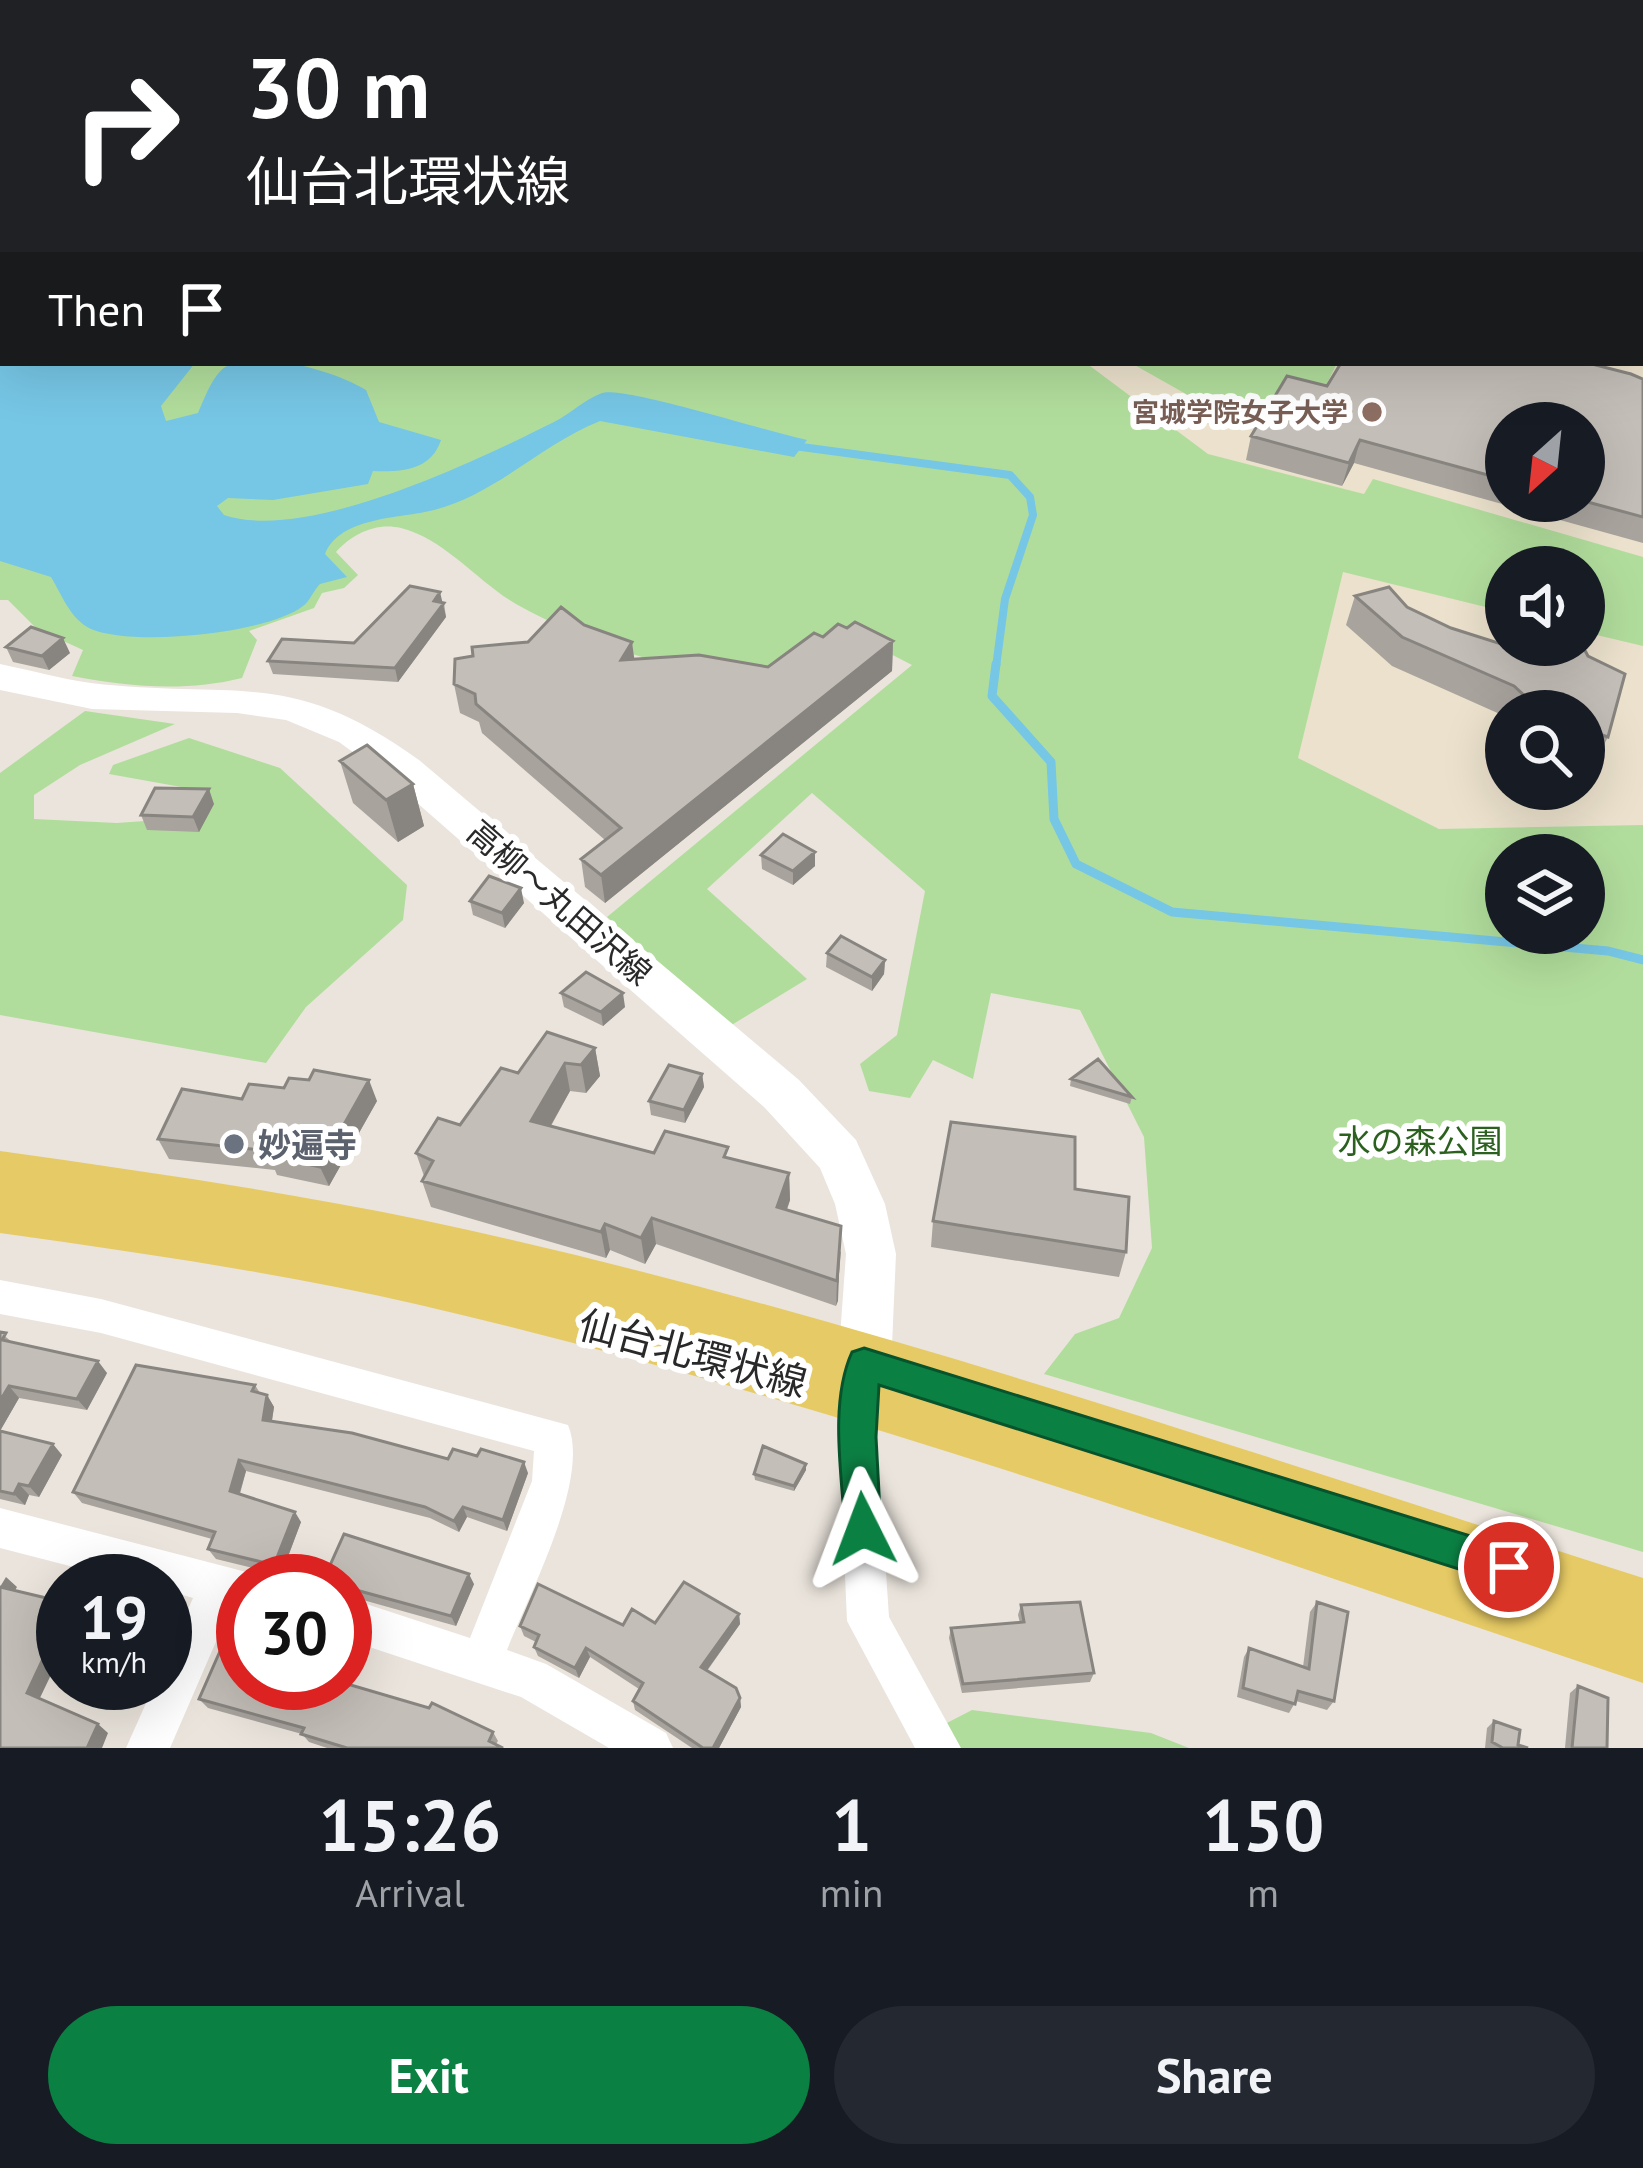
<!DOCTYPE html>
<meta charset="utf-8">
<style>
:root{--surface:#171b24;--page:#242831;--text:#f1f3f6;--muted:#9ea1a6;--accent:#0b8043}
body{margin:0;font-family:"PT Sans","Noto Sans JP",sans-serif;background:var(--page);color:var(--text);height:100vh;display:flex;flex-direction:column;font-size:45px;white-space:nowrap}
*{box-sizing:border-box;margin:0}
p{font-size:39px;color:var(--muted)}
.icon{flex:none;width:66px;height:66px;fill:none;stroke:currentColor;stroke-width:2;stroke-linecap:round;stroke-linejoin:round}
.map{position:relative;height:1748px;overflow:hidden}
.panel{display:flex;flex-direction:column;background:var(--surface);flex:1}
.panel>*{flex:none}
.banner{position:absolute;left:0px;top:0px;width:1644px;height:366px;box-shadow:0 12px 48px #0002;background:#202124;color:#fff;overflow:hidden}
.needle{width:78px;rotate:207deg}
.buttons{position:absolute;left:1485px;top:402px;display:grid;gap:24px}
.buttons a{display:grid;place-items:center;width:120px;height:120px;border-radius:50%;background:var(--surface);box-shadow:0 12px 48px #0002;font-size:60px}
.speed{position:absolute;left:36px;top:1554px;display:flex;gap:24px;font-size:60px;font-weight:700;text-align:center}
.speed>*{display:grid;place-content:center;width:156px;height:156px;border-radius:50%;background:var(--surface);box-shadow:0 12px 48px #0002;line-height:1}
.speed small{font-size:30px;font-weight:400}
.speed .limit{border:18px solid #d22;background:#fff;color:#111}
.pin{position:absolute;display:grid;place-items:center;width:102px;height:102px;color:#fff;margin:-51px;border:6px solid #fff;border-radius:50%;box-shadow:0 3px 12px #0007}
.me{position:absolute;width:132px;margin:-66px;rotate:357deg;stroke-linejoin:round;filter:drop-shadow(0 0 9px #0008)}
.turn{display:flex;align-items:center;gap:42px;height:252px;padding:0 48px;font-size:54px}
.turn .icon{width:156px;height:156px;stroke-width:2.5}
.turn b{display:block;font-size:84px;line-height:102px}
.then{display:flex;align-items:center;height:114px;padding:0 48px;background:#0003;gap:24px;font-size:45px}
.eta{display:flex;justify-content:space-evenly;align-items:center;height:204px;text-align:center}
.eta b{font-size:72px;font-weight:600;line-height:84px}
.cta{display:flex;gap:24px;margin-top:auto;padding:24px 48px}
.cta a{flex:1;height:138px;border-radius:72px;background:var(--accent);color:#fff;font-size:48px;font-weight:600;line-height:138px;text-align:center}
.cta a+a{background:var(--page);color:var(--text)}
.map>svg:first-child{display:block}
.education{fill:#ebe1cc;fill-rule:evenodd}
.green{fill:#b1dd9c;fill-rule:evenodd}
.water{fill:#76c6e5}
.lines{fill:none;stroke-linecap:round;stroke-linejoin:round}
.stream-far1{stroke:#76c6e5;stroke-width:8}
.stream{stroke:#76c6e5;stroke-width:9}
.path{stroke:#c3c3c3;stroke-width:3;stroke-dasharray:6 3;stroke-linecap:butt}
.lane{fill:#fff;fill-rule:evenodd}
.street{fill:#fff;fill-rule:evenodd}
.secondary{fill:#fff;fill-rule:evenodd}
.primary{fill:#e6ca65;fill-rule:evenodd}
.wall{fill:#a8a39d;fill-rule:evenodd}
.shaded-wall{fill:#888580}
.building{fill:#c3beb7;stroke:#888580;stroke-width:3}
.route{fill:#0b8043;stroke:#07532c;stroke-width:3}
.education-dot{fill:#8d6e63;stroke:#fff;stroke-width:4.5}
.worship-dot{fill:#6b7280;stroke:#fff;stroke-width:4.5}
.labels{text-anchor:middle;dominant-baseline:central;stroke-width:12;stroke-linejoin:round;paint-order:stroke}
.far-education-label{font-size:27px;font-weight:bold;fill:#785e54;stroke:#fff;text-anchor:end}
.street-label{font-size:33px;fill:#292929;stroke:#fff}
.park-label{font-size:33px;fill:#2b601f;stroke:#fff}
.worship-label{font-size:33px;font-weight:bold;fill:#5b616d;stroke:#fff;text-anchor:start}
.near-street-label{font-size:39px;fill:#292929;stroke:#fff}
</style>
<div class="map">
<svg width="1643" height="1748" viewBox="0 0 1643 1748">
<rect width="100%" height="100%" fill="#eae4dc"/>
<path class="education" d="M 1483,0 L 1643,0 L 1643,825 L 1439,829 L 1297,758 L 923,363 L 1641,363 L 1641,3 ZM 1506,423 L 1584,423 L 1584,501 L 1506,501 ZM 1506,567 L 1584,567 L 1584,645 L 1506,645 ZM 1506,711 L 1584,711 L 1584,789 L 1506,789 Z"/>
<path class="green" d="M 0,0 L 1486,3 L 3,3 L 3,363 L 1086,363 L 1208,454 L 1364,494 L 1373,479 L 1643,557 L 1643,646 L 1584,632 L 1584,567 L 1506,567 L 1506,612 L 1343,572 L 1298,758 L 1439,829 L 1643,825 L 1643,1552 L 1044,1374 L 1075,1334 L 1119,1318 L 1152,1248 L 1144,1137 L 1080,1010 L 991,993 L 973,1079 L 933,1060 L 910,1098 L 869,1091 L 860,1064 L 897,1035 L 925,891 L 812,793 L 707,889 L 807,979 L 730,1026 L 607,917 L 912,665 L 846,631 L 758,684 C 674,670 592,646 516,604 C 478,582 445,539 401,528 C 376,522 352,534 336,552 L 358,575 L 344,588 L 322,593 L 314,608 L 249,631 L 257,640 L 242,678 C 186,692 128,687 72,676 L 83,650 L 37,629 L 8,600 L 0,600 ZM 1506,855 L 1584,855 L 1584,933 L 1506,933 Z
M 1131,363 L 1337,363 L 1319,400 L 1279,389 L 1258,420 L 1202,403 Z
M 85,711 L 175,724 L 80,765 L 34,795 L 34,819 L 117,823 L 199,817 L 209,792 L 109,774 L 113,765 L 189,738 L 280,768 L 407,885 L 403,920 L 306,1007 L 266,1063 L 0,1015 L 0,773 Z
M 972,1710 L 1151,1733 L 1189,1748 L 922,1748 L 943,1725 Z"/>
<path class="water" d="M 0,158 L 3,363 L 195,363 L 161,406 L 166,421 L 198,413 C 203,402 213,373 227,366 C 258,348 338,372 366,390 L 379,422 L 441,440 C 431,471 400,472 373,471 L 368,484 L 273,500 L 228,498 L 217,506 L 224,515 C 307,543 476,461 554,422 C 570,414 585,399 602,393 C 625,386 768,432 807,440 L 794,457 L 600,421 C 542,444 496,494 434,510 C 399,519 341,516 325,554 L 347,577 L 320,584 C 313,591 310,601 303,606 C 267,634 133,647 91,629 C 70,619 62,595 51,577 L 0,561 Z"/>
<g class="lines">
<path class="stream-far1" d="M 794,446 L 1010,475 L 1030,497 L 1033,515 L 1005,599 L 996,667"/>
<path class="stream" d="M 996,664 L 992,696 L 1051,762 L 1054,819 L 1076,864 L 1172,912 L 1608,951 L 1643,960"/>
<path class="path" d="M 58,0 L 62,3
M 348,3 L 355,0"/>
<path class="lane" d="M 1641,100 L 1643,100 L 1643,106 L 1641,106 Z"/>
<path class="street" d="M 0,1280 L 101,1299 L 568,1425 C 591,1479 528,1596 507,1650 L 546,1664 L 666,1733 L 673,1748 L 609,1748 L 521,1697 L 345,1639 L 345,1597 L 470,1638 L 532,1481 L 534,1451 L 101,1333 L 0,1314 Z
M 863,1382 L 876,1387 L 882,1400 L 877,1437 L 889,1617 L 961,1748 L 915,1748 L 847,1621 L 839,1437 L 850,1387 Z
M 0,1508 L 258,1575 L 260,1581 L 243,1581 L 243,1611 L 231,1607 L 170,1748 L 126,1748 L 155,1683 L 165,1683 L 165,1661 L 193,1598 L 165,1590 L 165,1581 L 128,1581 L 0,1548 Z"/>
<path class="secondary" d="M 0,664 C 30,670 61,679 91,683 C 234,700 289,666 419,760 L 799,1080 L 856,1140 L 885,1204 L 896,1254 L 890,1391 L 882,1409 L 863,1416 L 844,1409 L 836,1391 L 846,1254 L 835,1204 L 820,1168 L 765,1108 L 391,780 L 339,742 L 286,720 L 237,713 L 92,709 L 0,690 Z"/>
<path class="primary" d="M 0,1151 C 141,1171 282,1191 422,1220 C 836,1308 1240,1450 1643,1578 L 1643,1683 C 1238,1548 836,1402 420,1305 C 282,1273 141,1253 0,1233 Z"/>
</g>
<path class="wall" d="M 1543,0 L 1612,0 L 1607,3 L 1542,3 Z
M 1641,126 L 1643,126 L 1643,255 L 1641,255 Z
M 1643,379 L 1643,543 L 1354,463 L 1342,486 L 1246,460 L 1251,436 L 1327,386 ZM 1506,423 L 1584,501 L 1506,501 Z
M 1389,587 L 1407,607 L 1451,628 L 1520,649 L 1522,645 L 1582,645 L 1588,656 L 1625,674 L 1608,737 L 1593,766 L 1584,763 L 1584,711 L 1506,711 L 1506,718 L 1502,715 L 1392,666 L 1346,625 L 1355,596 Z
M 444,603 L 446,617 L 398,682 L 273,674 L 268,661 L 354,643 Z
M 584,625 L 634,659 L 768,667 L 823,637 L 847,628 L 893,641 L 892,671 L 605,903 L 585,887 L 581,859 L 605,840 L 482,733 L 479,722 L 460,713 L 454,684 L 473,656 Z
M 6,647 L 70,653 L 49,670 L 13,662 Z
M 340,761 L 413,784 L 424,826 L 398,842 L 353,803 Z
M 214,804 L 199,832 L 147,830 L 141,815 Z
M 815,852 L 815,866 L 793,885 L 762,869 L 761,855 Z
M 470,901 L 524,903 L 505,928 L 473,915 Z
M 827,953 L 885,960 L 884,974 L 872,991 L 826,967 Z
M 561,993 L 625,1007 L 603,1026 L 564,1007 Z
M 595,1048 L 600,1076 L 586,1093 L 570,1091 L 551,1126 L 654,1153 L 729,1158 L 789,1173 L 790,1200 L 787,1210 L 841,1252 L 836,1306 L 656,1244 L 645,1264 L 610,1250 L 606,1258 L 431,1207 L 422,1181 L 424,1176 L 416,1153 L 460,1125 L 518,1073 Z
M 702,1074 L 704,1087 L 685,1123 L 651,1115 L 649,1101 Z
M 1071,1079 L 1132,1097 L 1130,1104 L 1070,1086 Z
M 242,1099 L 377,1101 L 329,1186 L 277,1175 L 275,1170 L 169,1159 L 158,1139 Z
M 1075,1189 L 1126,1252 L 1119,1277 L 931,1247 L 933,1221 Z
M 0,1332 L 13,1343 L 107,1373 L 87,1410 L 19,1398 L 0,1431 L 62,1455 L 39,1497 L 29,1495 L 25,1505 L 0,1499 Z
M 255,1385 L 260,1393 L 267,1395 L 274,1407 L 272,1421 L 448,1459 L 528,1473 L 507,1531 L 467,1517 L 459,1532 L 430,1518 L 246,1471 L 240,1494 L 301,1522 L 281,1575 L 216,1559 L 208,1549 L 212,1539 L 82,1503 L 73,1492 Z
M 806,1470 L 794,1491 L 755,1480 L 754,1474 Z
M 345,1581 L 474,1584 L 456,1626 L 345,1595 Z
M 1317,1602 L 1334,1701 L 1327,1710 L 1296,1701 L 1289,1713 L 1237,1697 L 1244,1657 L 1249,1648 L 1303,1667 L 1310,1612 Z
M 1021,1605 L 1094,1673 L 1090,1682 L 962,1693 L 949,1638 L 951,1628 L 1020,1623 L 1018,1615 Z
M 739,1614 L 740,1624 L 707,1671 L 740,1698 L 741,1707 L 719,1748 L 692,1748 L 635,1710 L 633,1701 L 639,1689 L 590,1657 L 579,1678 L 538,1656 L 534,1647 L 536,1642 L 524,1636 L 520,1626 L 655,1623 Z
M 243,1683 L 493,1732 L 498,1741 L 496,1744 L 503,1748 L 327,1748 L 309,1742 L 302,1734 L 208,1708 L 199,1699 Z
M 1578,1686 L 1607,1748 L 1565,1748 L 1570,1693 Z
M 1494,1721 L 1518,1745 L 1528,1748 L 1485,1748 L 1487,1728 Z"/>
<path class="shaded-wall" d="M 1587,0 L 1612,0 L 1607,3 L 1585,3 Z
M 1360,440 L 1354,463 L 1342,486 L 1349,463 Z
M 440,592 L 446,617 L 398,682 L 395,668 Z
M 63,638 L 70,653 L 49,670 L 42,656 Z
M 893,641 L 892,671 L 605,903 L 601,875 Z
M 632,642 L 636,671 L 621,660 Z
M 413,784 L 424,826 L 398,842 L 386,800 Z
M 209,789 L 214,804 L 199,832 L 193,817 Z
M 815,852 L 815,866 L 793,885 L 793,871 Z
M 521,888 L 524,903 L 505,928 L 502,913 Z
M 885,960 L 884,974 L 872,991 L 872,977 Z
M 623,993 L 625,1007 L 603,1026 L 601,1012 Z
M 595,1048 L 600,1076 L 586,1093 L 581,1065 Z
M 565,1063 L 570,1091 L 538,1148 L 531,1121 Z
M 702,1074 L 704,1087 L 685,1123 L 684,1110 Z
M 369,1080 L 377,1101 L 329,1186 L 320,1167 Z
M 789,1173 L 790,1200 L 778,1233 L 777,1207 Z
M 652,1218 L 656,1244 L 645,1264 L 641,1238 Z
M 605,1224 L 610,1250 L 606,1258 L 601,1232 Z
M 841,1226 L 838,1301 L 836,1306 L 837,1281 Z
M 98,1361 L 107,1373 L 87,1410 L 77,1399 Z
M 9,1386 L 19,1398 L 0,1431 L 0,1401 Z
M 267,1395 L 274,1407 L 270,1432 L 263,1420 Z
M 53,1444 L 62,1455 L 39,1497 L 29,1486 Z
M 239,1460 L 246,1471 L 237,1502 L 230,1491 Z
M 524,1462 L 528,1473 L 507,1531 L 503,1520 Z
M 806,1464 L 806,1470 L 794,1491 L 794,1486 Z
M 19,1484 L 29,1495 L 25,1505 L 14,1494 Z
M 463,1507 L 467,1517 L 459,1532 L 454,1521 Z
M 295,1512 L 301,1522 L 281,1575 L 274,1565 Z
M 469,1574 L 474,1584 L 456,1626 L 451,1616 Z
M 6,1577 L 17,1587 L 11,1597 L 0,1587 Z
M 739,1614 L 740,1624 L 702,1677 L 701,1667 Z
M 49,1646 L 60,1656 L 38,1702 L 27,1693 Z
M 586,1648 L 590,1657 L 579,1678 L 575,1668 Z
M 740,1698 L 741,1707 L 719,1748 L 713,1748 Z
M 98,1724 L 108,1733 L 102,1748 L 87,1748 Z"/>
<path class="building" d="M 1641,126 L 1643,126 L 1643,227 L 1641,227 Z
M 1341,363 L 1588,363 L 1631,374 L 1643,379 L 1643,517 L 1584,501 L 1584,423 L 1506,423 L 1506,480 L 1360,440 L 1349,463 L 1251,436 L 1287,376 L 1327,386 Z
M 410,586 L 440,592 L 434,601 L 444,603 L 395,668 L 268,661 L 282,639 L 354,643 Z
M 1389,587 L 1407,607 L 1451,628 L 1520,650 L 1522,645 L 1582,645 L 1588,656 L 1625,674 L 1608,737 L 1584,729 L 1584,711 L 1541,711 L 1514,686 L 1402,637 L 1355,596 Z
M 561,607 L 584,625 L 632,642 L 621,660 L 699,655 L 768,667 L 814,633 L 823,637 L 838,624 L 847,628 L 855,622 L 893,641 L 601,875 L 581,859 L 621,828 L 476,704 L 475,694 L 454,684 L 455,659 L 473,656 L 472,647 L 528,642 Z
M 31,627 L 63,638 L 42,656 L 6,647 Z
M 367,745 L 413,784 L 386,800 L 340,761 Z
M 155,788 L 209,789 L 193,817 L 141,815 Z
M 783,834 L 815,852 L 793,871 L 761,855 Z
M 489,876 L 521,888 L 502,913 L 470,901 Z
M 841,936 L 885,960 L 872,977 L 827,953 Z
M 586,972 L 623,993 L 601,1012 L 561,993 Z
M 547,1032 L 595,1048 L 581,1065 L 565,1063 L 531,1121 L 654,1153 L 665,1131 L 728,1147 L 724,1157 L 789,1173 L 777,1207 L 841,1226 L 837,1281 L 652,1218 L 641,1238 L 605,1224 L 601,1232 L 422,1181 L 433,1161 L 416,1153 L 438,1118 L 460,1125 L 501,1068 L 518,1073 Z
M 1098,1059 L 1132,1097 L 1071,1079 Z
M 669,1065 L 702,1074 L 684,1110 L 649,1101 Z
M 314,1070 L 369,1080 L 320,1167 L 268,1155 L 270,1151 L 158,1139 L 182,1089 L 242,1099 L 249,1084 L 284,1088 L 289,1078 L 309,1080 Z
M 951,1122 L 1075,1137 L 1075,1189 L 1129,1197 L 1126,1252 L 933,1221 Z
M 0,1332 L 6,1333 L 2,1340 L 98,1361 L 77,1399 L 9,1386 L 0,1401 Z
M 136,1365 L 255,1385 L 252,1391 L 267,1395 L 263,1420 L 352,1433 L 448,1459 L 453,1449 L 477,1456 L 481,1449 L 524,1462 L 503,1520 L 463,1507 L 454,1521 L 425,1507 L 239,1460 L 230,1491 L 295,1512 L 274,1565 L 208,1549 L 215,1532 L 73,1492 Z
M 0,1431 L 53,1444 L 29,1486 L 19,1484 L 14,1494 L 0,1491 Z
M 763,1446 L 806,1464 L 794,1486 L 754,1474 Z
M 344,1534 L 469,1574 L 451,1616 L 345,1587 L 345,1581 L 323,1581 Z
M 684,1582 L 739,1614 L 701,1667 L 736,1688 L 740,1698 L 713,1748 L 703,1748 L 633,1701 L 643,1683 L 586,1648 L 575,1668 L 534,1647 L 539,1635 L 520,1626 L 538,1584 L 623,1625 L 632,1609 L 655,1623 Z
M 0,1587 L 63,1602 L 63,1650 L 49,1646 L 27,1693 L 98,1724 L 87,1748 L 0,1748 Z
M 1080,1602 L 1094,1673 L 963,1684 L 951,1628 L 1024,1622 L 1021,1605 Z
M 1317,1602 L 1348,1612 L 1334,1701 L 1298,1691 L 1295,1704 L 1243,1688 L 1249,1648 L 1309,1669 Z
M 228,1633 L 243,1637 L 243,1683 L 344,1683 L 429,1708 L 432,1703 L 493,1732 L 489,1741 L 503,1748 L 347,1748 L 301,1734 L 304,1728 L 199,1699 Z
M 1578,1686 L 1608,1698 L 1607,1748 L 1572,1748 Z
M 1494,1721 L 1520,1730 L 1518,1745 L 1528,1748 L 1503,1748 L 1492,1742 Z"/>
<path class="route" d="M 864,1348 L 1509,1548 L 1522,1553 L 1528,1567 L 1522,1580 L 1509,1585 L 879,1385 L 876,1437 L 881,1529 L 876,1542 L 863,1547 L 850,1542 L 845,1529 C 842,1475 829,1403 852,1352 Z"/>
<circle class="education-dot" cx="1372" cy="412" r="12"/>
<circle class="worship-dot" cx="234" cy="1144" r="12"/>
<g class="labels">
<g class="far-education-label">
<text x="1348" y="412">宮城学院女子大学</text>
</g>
<g class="street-label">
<text transform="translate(560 902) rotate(41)">高柳～丸田沢線</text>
</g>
<g class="park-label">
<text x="1420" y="1140">水の森公園</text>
</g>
<g class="worship-label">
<text x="258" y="1144">妙遍寺</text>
</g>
<g class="near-street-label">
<text transform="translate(693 1353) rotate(15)">仙台北環状線</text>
</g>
</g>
</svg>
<div class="buttons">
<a><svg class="needle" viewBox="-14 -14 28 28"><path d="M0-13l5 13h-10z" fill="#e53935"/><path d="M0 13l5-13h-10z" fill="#9ea1a6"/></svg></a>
<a><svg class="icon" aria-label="sound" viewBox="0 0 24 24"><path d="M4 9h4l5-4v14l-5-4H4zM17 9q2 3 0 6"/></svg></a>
<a><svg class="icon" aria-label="search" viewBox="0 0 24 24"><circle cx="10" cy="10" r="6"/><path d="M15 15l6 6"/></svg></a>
<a><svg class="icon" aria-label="layers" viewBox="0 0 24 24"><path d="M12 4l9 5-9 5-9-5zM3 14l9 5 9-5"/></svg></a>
</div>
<div class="speed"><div>19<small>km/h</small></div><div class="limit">30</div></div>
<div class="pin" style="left:1509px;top:1567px;background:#d93025"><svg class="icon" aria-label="arrive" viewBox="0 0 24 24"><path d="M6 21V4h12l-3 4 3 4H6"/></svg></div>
<svg class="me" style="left:863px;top:1529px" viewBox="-20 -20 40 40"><path d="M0-17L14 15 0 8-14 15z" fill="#0b8043" stroke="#fff" stroke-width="4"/></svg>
<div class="banner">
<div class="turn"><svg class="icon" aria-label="right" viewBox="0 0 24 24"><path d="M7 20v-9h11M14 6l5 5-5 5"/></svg><div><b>30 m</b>仙台北環状線</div></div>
<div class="then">Then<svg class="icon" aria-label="arrive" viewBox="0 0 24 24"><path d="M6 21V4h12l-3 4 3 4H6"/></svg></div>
</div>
</div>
<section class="panel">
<div class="eta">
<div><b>15:26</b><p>Arrival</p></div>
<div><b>1</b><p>min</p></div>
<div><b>150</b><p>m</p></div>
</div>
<div class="cta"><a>Exit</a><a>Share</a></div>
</section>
